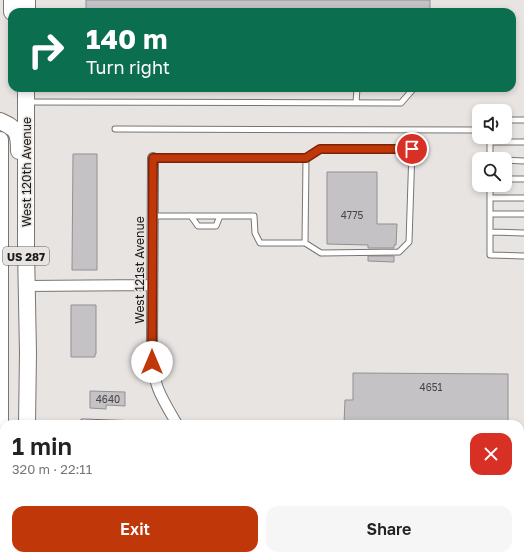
<!DOCTYPE html>
<meta charset="utf-8">
<style>
:root{--surface:#fff;--page:#f6f6f6;--text:#222;--muted:#767676;--accent:#c03709}
body{margin:0;font-family:"Golos Text",sans-serif;background:var(--page);color:var(--text);height:100vh;display:flex;flex-direction:column;font-size:15px;white-space:nowrap}
*{box-sizing:border-box;margin:0}
p{font-size:13px;color:var(--muted)}
.icon{flex:none;width:22px;height:22px;fill:none;stroke:currentColor;stroke-width:2;stroke-linecap:round;stroke-linejoin:round}
.map{position:relative;flex:1;overflow:hidden}
.drawer{position:absolute;left:0px;top:420px;width:524px;height:140px;display:flex;flex-direction:column;background:var(--surface);border-radius:12px 12px 0 0;box-shadow:0 2px 6px #0003}
.drawer>*{flex:none}
.top-card{position:absolute;left:8px;top:8px;width:508px;height:84px;border-radius:12px;box-shadow:0 2px 6px #0003;background:#0b6e4f;color:#fff;overflow:hidden}
.tools{position:absolute;left:472px;top:104px;display:grid;gap:8px}
.tools a{display:grid;place-items:center;width:40px;height:40px;border-radius:8px;background:var(--surface);box-shadow:0 2px 6px #0003;font-size:20px}
.pin{position:absolute;display:grid;place-items:center;width:34px;height:34px;color:#fff;margin:-17px;border:2px solid #fff;border-radius:50%;box-shadow:0 1px 4px #0007}
.me{position:absolute;width:44px;margin:-22px;rotate:0deg;stroke-linejoin:round;filter:drop-shadow(0 0 3px #0008)}
.turn{display:flex;align-items:center;gap:14px;height:84px;padding:0 12px;font-size:18px}
.turn .icon{width:52px;height:52px;stroke-width:2.5}
.turn b{display:block;font-size:28px;line-height:34px}
.round{display:grid;place-items:center;flex:none;width:42px;height:42px;border-radius:12px;background:var(--page)}
.summary{display:flex;align-items:center;justify-content:space-between;height:68px;padding:0 12px}
h1{font-size:24px;font-weight:600;line-height:30px}
.primary-button{display:flex;gap:8px;margin-top:auto;padding:8px 12px}
.primary-button a{flex:1;height:46px;border-radius:12px;background:var(--accent);color:#fff;font-size:16px;font-weight:600;line-height:46px;text-align:center}
.primary-button a+a{background:var(--page);color:var(--text)}
.map>svg:first-child{display:block}
.building{fill:#c5c2c5;stroke:#928f93}
.lines{fill:none;stroke-linecap:round;stroke-linejoin:round}
.service-casing{stroke:#797573;stroke-width:7}
.minor-casing{stroke:#797573;stroke-width:12}
.primary-casing{stroke:#797573;stroke-width:18}
.service{stroke:#fff;stroke-width:5}
.minor{stroke:#fff;stroke-width:10}
.primary{stroke:#fff;stroke-width:16}
.route-casing{stroke:#7d2406;stroke-width:10}
.route{stroke:#c03709;stroke-width:7}
.labels{text-anchor:middle;dominant-baseline:central;stroke-width:3;stroke-linejoin:round;paint-order:stroke}
.number-label{font-size:10px;fill:#464545}
.shield{fill:#e8e4e2;stroke:#595756;stroke-width:1}
.shield-label{font-size:11px;font-weight:bold;fill:#1c1b1a}
.street-label{font-size:12px;fill:#1c1b1a;stroke:#e8e4e2}
</style>
<div class="map">
<svg width="524" height="560" viewBox="0 0 524 560">
<rect width="100%" height="100%" fill="#e8e4e2"/>
<path class="building" d="M 86,0 L 430,0 L 430,9 L 359,9 L 359,12 L 86,12 Z
M 73,154 L 97,154 L 97,270 L 72,270 Z
M 327,172 L 377,172 L 377,224 L 397,224 L 396,245 L 394,245 L 394,248 L 368,248 L 368,245 L 327,244 Z
M 368,256 L 394,256 L 394,262 L 368,261 Z
M 71,305 L 96,305 L 96,354 L 95,354 L 95,357 L 71,357 Z
M 353,373 L 508,374 L 508,424 L 344,424 L 345,400 L 353,400 Z
M 90,391 L 125,392 L 125,406 L 106,405 L 106,409 L 90,408 Z"/>
<g class="lines">
<g class="service-casing">
<path id="service" d="M 28,102 L 401,103 L 414,88
M 356,103 L 357,88
M 505,120 L 524,120
M 115,129 L 479,130
M 490,137 L 490,159
M 490,142 L 524,142
M 505,160 L 524,161
M 505,179 L 524,179
M 490,185 L 490,255 L 524,256
M 490,198 L 524,198
M 490,214 L 524,214
M 152,216 L 254,216 L 255,233 L 260,243 L 305,243 L 306,158 L 153,158
M 191,216 L 198,226 L 216,226 L 220,216
M 490,232 L 524,233
M 305,243 L 321,253 L 399,252 L 409,242 L 412,149 L 320,149 L 306,158
M 83,424 L 83,422 L 140,424"/>
</g>
<g class="minor-casing">
<path id="minor" d="M 153,158 L 152,351 C 152,384 161,397 177,424
M 26,286 L 152,285
M 184,556 L 184,560"/>
</g>
<g class="primary-casing">
<path id="primary" d="M 12,0 L 12,12
M 27,12 L 27,0
M 26,88 L 26,249 L 28,353 L 27,424
M 0,121 C 17,129 19,131 19,151
M 0,140 L 0,560
M 27,556 L 27,560"/>
</g>
<use href="#service" class="service"/>
<use href="#minor" class="minor"/>
<use href="#primary" class="primary"/>
</g>
<g class="lines">
<g class="route-casing">
<path id="route" d="M 152,362 L 153,158 L 306,158 L 320,149 L 412,149"/>
</g>
<use href="#route" class="route"/>
</g>
<g class="labels">
<g class="number-label">
<text x="352" y="215">4775</text>
<text x="431" y="387">4651</text>
<text x="108" y="399">4640</text>
</g>
<rect class="shield" x="3" y="247" width="46" height="18" rx="3"/>
<g class="shield-label">
<text x="26" y="256">US 287</text>
</g>
<g class="street-label">
<text transform="translate(26 172) rotate(-90)">West 120th Avenue</text>
<text transform="translate(139 270) rotate(-90)">West 121st Avenue</text>
</g>
</g>
</svg>
<div class="tools">
<a><svg class="icon" aria-label="sound" viewBox="0 0 24 24"><path d="M4 9h4l5-4v14l-5-4H4zM17 9q2 3 0 6"/></svg></a>
<a><svg class="icon" aria-label="search" viewBox="0 0 24 24"><circle cx="10" cy="10" r="6"/><path d="M15 15l6 6"/></svg></a>
</div>
<div class="pin" style="left:412px;top:149px;background:#d93025"><svg class="icon" aria-label="arrive" viewBox="0 0 24 24"><path d="M6 21V4h12l-3 4 3 4H6"/></svg></div>
<svg class="me" style="left:152px;top:362px" viewBox="-20 -20 40 40"><circle r="19" fill="#fff"/><path d="M0-13L10 11 0 6-10 11z" fill="#c03709"/></svg>
<div class="top-card">
<div class="turn"><svg class="icon" aria-label="right" viewBox="0 0 24 24"><path d="M7 20v-9h11M14 6l5 5-5 5"/></svg><div><b>140 m</b>Turn right</div></div>
</div>
<section class="drawer">
<div class="summary"><div><h1>1 min</h1><p>320 m · 22:11</p></div><a class="round" style="background:#d93025;color:#fff"><svg class="icon" aria-label="close" viewBox="0 0 24 24"><path d="M6 6l12 12M18 6L6 18"/></svg></a></div>
<div class="primary-button"><a>Exit</a><a>Share</a></div>
</section>
</div>
